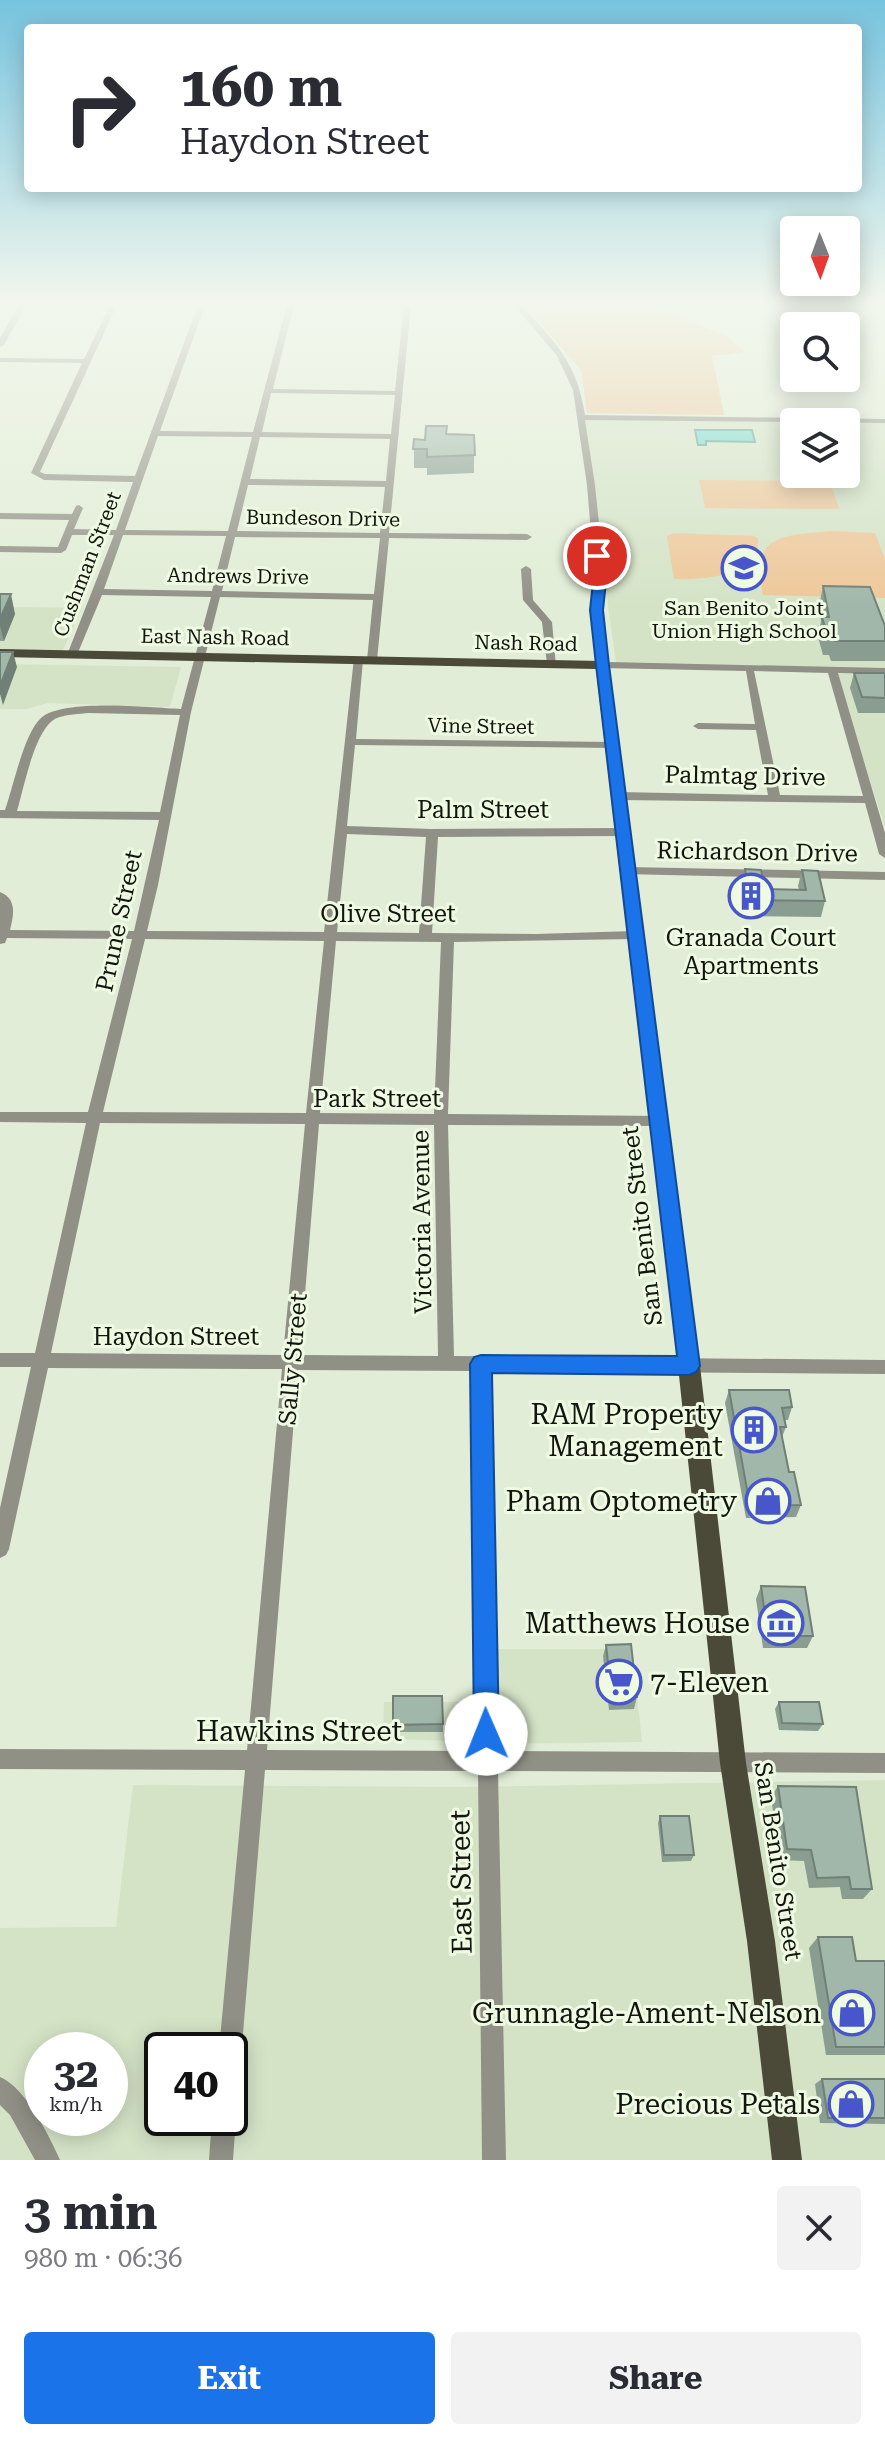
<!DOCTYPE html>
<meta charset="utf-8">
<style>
:root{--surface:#fff;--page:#f2f2f3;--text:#2b2b33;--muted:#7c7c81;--accent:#1a73e8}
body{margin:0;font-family:"Roboto Serif",serif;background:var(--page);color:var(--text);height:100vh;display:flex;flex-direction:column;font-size:30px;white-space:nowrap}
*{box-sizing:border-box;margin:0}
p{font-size:26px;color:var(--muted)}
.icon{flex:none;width:44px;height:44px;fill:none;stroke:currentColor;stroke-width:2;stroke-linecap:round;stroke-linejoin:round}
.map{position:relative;height:2160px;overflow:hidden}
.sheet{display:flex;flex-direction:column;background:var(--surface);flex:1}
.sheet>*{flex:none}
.banner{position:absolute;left:24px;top:24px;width:838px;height:168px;border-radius:8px;box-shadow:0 4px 20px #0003;background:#fff;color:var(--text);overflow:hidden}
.needle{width:52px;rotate:179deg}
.tools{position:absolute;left:780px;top:216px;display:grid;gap:16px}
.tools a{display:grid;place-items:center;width:80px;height:80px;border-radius:8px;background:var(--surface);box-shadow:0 4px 20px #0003;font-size:40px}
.speed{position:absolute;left:24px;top:2032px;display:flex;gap:16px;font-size:40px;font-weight:700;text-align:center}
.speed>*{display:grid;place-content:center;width:104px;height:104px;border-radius:50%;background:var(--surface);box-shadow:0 4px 20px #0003;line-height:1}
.speed small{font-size:20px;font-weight:400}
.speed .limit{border:4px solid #111;border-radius:12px;background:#fff;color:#111}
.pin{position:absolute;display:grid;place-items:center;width:68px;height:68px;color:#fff;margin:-34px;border:4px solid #fff;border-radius:50%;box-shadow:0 2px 8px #0007}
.me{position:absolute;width:88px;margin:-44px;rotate:359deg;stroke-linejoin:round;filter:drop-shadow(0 0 6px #0008)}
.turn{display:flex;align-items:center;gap:28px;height:168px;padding:0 24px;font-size:36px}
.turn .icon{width:104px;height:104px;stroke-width:2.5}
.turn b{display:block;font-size:56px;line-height:68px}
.round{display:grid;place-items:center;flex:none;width:84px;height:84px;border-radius:8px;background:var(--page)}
.headline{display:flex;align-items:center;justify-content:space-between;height:136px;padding:0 24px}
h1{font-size:48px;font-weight:700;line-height:60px}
.cta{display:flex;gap:16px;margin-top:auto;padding:16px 24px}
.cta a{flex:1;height:92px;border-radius:8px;background:var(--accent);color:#fff;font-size:32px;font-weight:700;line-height:92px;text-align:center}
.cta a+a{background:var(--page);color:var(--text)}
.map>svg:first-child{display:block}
.built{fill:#d4e3c6;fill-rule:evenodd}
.green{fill:#eec799}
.water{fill:#6fd9ce;stroke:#539e94;stroke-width:2}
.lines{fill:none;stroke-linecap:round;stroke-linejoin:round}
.minor{fill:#919086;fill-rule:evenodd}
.major{fill:#4b4938;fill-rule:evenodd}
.wall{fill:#8a9d91}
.shaded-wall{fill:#708076}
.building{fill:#a0b7a9;stroke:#708076;stroke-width:2}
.route{fill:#1a73e8;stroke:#114b97;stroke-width:2}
.labels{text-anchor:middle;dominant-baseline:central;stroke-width:6;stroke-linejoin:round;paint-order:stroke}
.far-street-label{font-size:20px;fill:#12160e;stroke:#effae3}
.far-poi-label{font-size:20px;fill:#12160e;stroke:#effae3}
.street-label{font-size:24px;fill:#12160e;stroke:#effae3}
.poi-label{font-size:24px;fill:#12160e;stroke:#effae3}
.near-poi-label{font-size:28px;fill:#12160e;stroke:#effae3;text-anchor:end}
.near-street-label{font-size:28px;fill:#12160e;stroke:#effae3}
</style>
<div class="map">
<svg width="885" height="2160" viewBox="0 0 885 2160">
<rect width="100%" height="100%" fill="#e1edd6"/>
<path class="built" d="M 582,417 L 885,422 L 885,827 L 833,668 L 616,663 ZM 794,422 L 846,422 L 846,474 L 794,474 Z
M 0,607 L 82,608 L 62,652 L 0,651 Z
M 0,664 L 181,667 L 170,707 L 48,703 L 26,709 L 0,709 Z
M 497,1649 L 632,1649 L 642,1742 L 498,1744 Z
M 384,1702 L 461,1702 L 462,1741 L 383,1739 Z
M 885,1780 L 885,2160 L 0,2160 L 0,1928 L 116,1927 L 133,1785 L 457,1787 ZM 42,2050 L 110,2050 L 110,2118 L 42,2118 ZM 162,2050 L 230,2050 L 230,2118 L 162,2118 Z"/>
<path class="green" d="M 525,305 L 652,305 L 728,337 L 745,352 L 712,356 L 724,415 L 587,413 L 581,370 Z
M 699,480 L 830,481 L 839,509 L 705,508 Z
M 831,531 L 875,533 L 885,559 L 885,598 L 763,595 C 750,534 781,536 831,531 Z
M 674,533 L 754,536 L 758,538 C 761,577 702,580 674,579 L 667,536 Z"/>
<path class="water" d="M 695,430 L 752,430 L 755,442 L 706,441 L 706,445 L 698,445 Z"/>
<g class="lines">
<path class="minor" d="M 19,305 L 26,305 L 4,345 L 0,347 L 0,338 Z
M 110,305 L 117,305 L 40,472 L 45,474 L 135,476 L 198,305 L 205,305 L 160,431 L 253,432 L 287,305 L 294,305 L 273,389 L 395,391 L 404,305 L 411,305 L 389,533 L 527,534 L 532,537 L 527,540 L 389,538 L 377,660 L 372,663 L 367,660 L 373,600 L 220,597 L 191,712 L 158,885 L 147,931 L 324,932 L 354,658 L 358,657 L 363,660 L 356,739 L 613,742 L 619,745 L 613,748 L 355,745 L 347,826 L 432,829 L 623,828 L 629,832 L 623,836 L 438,837 L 432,933 L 536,934 L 635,931 L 641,935 L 635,939 L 454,942 L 448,1114 L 660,1116 L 665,1117 L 667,1121 L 665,1125 L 660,1126 L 448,1125 L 454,1356 L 885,1360 L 885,1374 L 489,1371 L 497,1751 L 885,1753 L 885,1773 L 498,1771 L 506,2160 L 482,2160 L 478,1771 L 265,1770 L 241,2057 L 238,2065 L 230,2068 L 230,2050 L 219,2050 L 245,1770 L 0,1769 L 0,1749 L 247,1750 L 282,1369 L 48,1368 L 9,1549 L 6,1555 L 0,1558 L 0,1508 L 31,1367 L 0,1367 L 0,1353 L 35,1353 L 86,1123 L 0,1122 L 0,1112 L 88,1112 L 132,939 L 7,938 L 5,943 L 0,944 L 0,892 C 17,899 14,914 10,930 L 134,931 L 159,820 L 0,818 L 0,810 L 5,810 C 13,788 24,733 41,718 C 64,698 151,708 181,709 L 211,597 L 102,595 L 77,655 L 72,658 L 67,655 L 114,535 L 72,535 L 66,550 L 61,553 L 0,552 L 0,546 L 58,547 L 69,520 L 0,519 L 0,513 L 72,514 L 76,506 L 79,505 L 83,508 L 74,529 L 116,530 L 133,482 L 44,480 L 31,473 L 82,363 L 0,362 L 0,358 L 84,359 ZM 271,393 L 395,395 L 391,434 L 262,432 ZM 158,436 L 252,437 L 228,531 L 125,530 ZM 260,437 L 390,439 L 386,481 L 250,479 ZM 248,485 L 385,487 L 380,533 L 237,531 ZM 123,535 L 226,536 L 212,591 L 104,589 ZM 235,537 L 380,538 L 374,594 L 222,591 ZM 89,713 L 180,715 L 160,812 L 17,811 C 24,788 35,727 57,718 C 67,714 79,714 89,713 ZM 347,834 L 426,837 L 419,933 L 337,932 ZM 145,939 L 324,941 L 306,1113 L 103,1112 ZM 336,941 L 441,942 L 434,1114 L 320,1113 ZM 100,1123 L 305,1124 L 283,1355 L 51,1353 ZM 319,1124 L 434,1125 L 438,1356 L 300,1355 ZM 298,1370 L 473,1371 L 477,1751 L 267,1750 Z
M 514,305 L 521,305 C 555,342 577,362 585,415 L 885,419 L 885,423 L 585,420 L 595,485 L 605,582 L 602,610 L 607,662 L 885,668 L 885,674 L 838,673 L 885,833 L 885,858 L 879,854 L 865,803 L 619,800 L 613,796 L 619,792 L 768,795 L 756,730 L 698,729 L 693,726 L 698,723 L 755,724 L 746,671 L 602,668 L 597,665 L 592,610 L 595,582 L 587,485 L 573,390 L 557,356 ZM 754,671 L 828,673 L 863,796 L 780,795 Z
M 526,566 L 531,569 L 533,600 L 552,622 L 556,666 L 548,666 L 547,664 L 542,622 L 523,600 L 521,569 Z
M 628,867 L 885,872 L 885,880 L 624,874 L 622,871 L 624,868 Z
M 0,2077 C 25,2087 49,2135 60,2160 L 35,2160 L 10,2115 L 0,2105 Z
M 230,2109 L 236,2118 L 233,2160 L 209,2160 L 212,2118 L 230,2118 Z"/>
<path class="major" d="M 0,649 L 602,661 L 609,665 L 700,1366 L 746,1763 L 775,1941 L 802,2160 L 772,2160 L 747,1941 L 720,1763 L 678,1366 L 596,669 L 0,657 Z"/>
</g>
<path class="wall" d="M 446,434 L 474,435 L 474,473 L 427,475 L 427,468 L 414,468 L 414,439 L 425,440 Z
M 823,586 L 885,626 L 885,661 L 831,661 L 829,655 L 823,655 L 818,637 L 821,621 L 819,606 Z
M 0,594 L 15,614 L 4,641 L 0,641 Z
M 854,673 L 885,673 L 885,713 L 858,713 L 850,688 Z
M 745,869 L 765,889 L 799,890 L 798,886 L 802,870 L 825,901 L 821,917 L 747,916 L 742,885 Z
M 729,1390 L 792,1407 L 788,1420 L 785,1420 L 786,1427 L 782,1437 L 789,1472 L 801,1505 L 796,1517 L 746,1518 L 725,1403 Z
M 761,1586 L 813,1636 L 807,1648 L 763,1648 L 756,1599 Z
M 606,1645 L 637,1697 L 634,1709 L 609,1710 L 603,1656 Z
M 442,1696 L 443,1732 L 394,1732 L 393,1725 Z
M 779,1702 L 823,1724 L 818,1731 L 779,1730 L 775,1709 Z
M 778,1786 L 872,1889 L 863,1899 L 842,1899 L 840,1887 L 809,1888 L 804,1861 L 780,1860 L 771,1797 Z
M 660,1816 L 694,1855 L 691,1861 L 662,1862 L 658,1823 Z
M 818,1937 L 856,1961 L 885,1961 L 885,2055 L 826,2055 L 809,1948 Z
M 822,2079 L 885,2079 L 885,2124 L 820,2123 L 815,2084 Z"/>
<path class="shaded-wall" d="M 11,594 L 15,614 L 4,641 L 0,626 L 0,619 Z
M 13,652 L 17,667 L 3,705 L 0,694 L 0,686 Z"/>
<path class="building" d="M 426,426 L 447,426 L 446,434 L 474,435 L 475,455 L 427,457 L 427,449 L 413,449 L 414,439 L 425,440 Z
M 823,586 L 870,587 L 885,626 L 885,641 L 835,641 L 834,635 L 827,635 L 822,617 L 829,617 Z
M 0,594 L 11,594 L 0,619 Z
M 0,652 L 13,652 L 0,686 Z
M 854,673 L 885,673 L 885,698 L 862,697 Z
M 745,869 L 761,870 L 765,889 L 806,890 L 802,870 L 818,871 L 825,901 L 750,900 Z
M 729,1390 L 789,1390 L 792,1407 L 782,1408 L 786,1427 L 780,1427 L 789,1472 L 794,1472 L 801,1505 L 750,1506 Z
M 761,1586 L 805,1587 L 813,1636 L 768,1636 Z
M 631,1644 L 637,1697 L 612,1698 L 606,1645 Z
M 393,1696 L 442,1696 L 443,1724 L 393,1725 Z
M 779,1702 L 819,1702 L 823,1724 L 782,1723 Z
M 778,1786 L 856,1787 L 872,1889 L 851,1889 L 849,1877 L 817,1878 L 811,1850 L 787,1849 Z
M 660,1816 L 689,1816 L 694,1855 L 664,1855 Z
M 818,1937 L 852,1937 L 856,1961 L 885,1961 L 885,2047 L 836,2047 Z
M 822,2079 L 885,2079 L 885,2118 L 828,2118 Z"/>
<linearGradient id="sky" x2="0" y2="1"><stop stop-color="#77c3de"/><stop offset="0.5" stop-color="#f2f7ed"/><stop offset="1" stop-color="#f2f7ed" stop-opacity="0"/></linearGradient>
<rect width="885" height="607" fill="url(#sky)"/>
<path class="route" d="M 597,553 L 603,556 L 606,582 L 603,610 L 609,665 L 700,1366 L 696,1372 L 689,1375 L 492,1373 L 499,1734 L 495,1743 L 486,1747 L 477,1743 L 474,1734 L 470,1364 L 474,1357 L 481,1355 L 677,1356 L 596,665 L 590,610 L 593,582 L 590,556 Z"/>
<defs>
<g id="school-ring" transform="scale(2.3)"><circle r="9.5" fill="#effae3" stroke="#4856cb" stroke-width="1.5"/><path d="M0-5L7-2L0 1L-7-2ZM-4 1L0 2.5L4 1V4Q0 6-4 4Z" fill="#4856cb"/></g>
<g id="building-ring" transform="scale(2.3)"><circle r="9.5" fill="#effae3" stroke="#4856cb" stroke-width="1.5"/><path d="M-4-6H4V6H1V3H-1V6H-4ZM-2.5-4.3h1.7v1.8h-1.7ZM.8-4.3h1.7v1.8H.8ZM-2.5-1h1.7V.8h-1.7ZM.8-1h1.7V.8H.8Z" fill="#4856cb"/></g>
<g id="shop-ring" transform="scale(2.3)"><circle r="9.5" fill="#effae3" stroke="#4856cb" stroke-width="1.5"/><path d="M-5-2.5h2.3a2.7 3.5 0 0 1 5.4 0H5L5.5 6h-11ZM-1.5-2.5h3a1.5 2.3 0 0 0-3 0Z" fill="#4856cb"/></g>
<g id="museum-ring" transform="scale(2.3)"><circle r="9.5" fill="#effae3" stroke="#4856cb" stroke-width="1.5"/><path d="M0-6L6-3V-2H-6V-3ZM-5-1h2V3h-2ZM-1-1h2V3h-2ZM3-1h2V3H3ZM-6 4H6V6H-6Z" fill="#4856cb"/></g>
<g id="supermarket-ring" transform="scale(2.3)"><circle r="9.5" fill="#effae3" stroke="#4856cb" stroke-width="1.5"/><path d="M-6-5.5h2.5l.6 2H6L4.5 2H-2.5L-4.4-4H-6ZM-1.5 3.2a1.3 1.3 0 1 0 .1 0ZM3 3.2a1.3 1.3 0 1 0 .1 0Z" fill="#4856cb"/></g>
</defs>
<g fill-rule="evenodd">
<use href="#school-ring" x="744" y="568"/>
<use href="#building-ring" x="751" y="896"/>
<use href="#building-ring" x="754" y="1430"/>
<use href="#shop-ring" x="768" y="1501"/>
<use href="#museum-ring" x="781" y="1623"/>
<use href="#supermarket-ring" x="619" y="1682"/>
<use href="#shop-ring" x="852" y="2013"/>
<use href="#shop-ring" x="851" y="2104"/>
</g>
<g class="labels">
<g class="far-street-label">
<text transform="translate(323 518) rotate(1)">Bundeson Drive</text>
<text transform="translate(87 564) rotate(-69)">Cushman Street</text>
<text transform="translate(238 576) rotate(1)">Andrews Drive</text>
<text transform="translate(215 637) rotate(1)">East Nash Road</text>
<text transform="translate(526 643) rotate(1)">Nash Road</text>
<text transform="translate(481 726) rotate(1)">Vine Street</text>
</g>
<g class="far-poi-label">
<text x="744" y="608">San Benito Joint<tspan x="744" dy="23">Union High School</tspan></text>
</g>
<g class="street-label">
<text transform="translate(745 776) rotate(1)">Palmtag Drive</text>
<text x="483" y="810">Palm Street</text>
<text transform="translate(757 852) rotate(1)">Richardson Drive</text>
<text x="388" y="914">Olive Street</text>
<text transform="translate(119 921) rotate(-78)">Prune Street</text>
<text x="377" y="1099">Park Street</text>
<text transform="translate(422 1222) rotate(-91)">Victoria Avenue</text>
<text transform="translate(642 1226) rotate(-97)">San Benito Street</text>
<text x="176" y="1337">Haydon Street</text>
<text transform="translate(293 1359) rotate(-85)">Sally Street</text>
<text transform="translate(778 1861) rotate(81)">San Benito Street</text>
</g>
<g class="poi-label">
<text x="751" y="938">Granada Court<tspan x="751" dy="28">Apartments</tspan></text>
</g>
<g class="near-poi-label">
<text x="723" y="1414">RAM Property<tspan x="723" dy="32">Management</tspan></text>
<text x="737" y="1501">Pham Optometry</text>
<text x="750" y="1623">Matthews House</text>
<text x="650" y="1682" text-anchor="start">7-Eleven</text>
<text x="821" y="2013">Grunnagle-Ament-Nelson</text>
<text x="820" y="2104">Precious Petals</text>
</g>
<g class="near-street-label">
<text x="299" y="1731">Hawkins Street</text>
<text transform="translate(461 1882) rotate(-91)">East Street</text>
</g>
</g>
</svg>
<div class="tools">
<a><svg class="needle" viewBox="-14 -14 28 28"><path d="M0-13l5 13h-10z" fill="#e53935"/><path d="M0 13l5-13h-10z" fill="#7c7c81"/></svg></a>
<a><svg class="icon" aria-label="search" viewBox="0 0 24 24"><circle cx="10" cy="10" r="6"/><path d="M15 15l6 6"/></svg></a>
<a><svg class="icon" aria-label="layers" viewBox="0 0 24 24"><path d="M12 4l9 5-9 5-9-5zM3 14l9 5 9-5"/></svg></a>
</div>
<div class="speed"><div>32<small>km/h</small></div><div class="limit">40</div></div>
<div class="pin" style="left:597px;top:556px;background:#d93025"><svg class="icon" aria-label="arrive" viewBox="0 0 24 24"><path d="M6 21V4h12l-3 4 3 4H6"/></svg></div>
<svg class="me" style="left:486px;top:1734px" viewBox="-20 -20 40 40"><circle r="19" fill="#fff"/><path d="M0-13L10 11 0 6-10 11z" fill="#1a73e8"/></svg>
<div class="banner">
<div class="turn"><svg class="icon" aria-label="right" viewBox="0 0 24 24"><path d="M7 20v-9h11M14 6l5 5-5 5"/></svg><div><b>160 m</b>Haydon Street</div></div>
</div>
</div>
<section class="sheet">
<div class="headline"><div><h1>3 min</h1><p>980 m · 06:36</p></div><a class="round"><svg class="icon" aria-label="close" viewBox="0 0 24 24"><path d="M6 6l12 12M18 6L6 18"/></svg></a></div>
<div class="cta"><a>Exit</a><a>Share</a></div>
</section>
